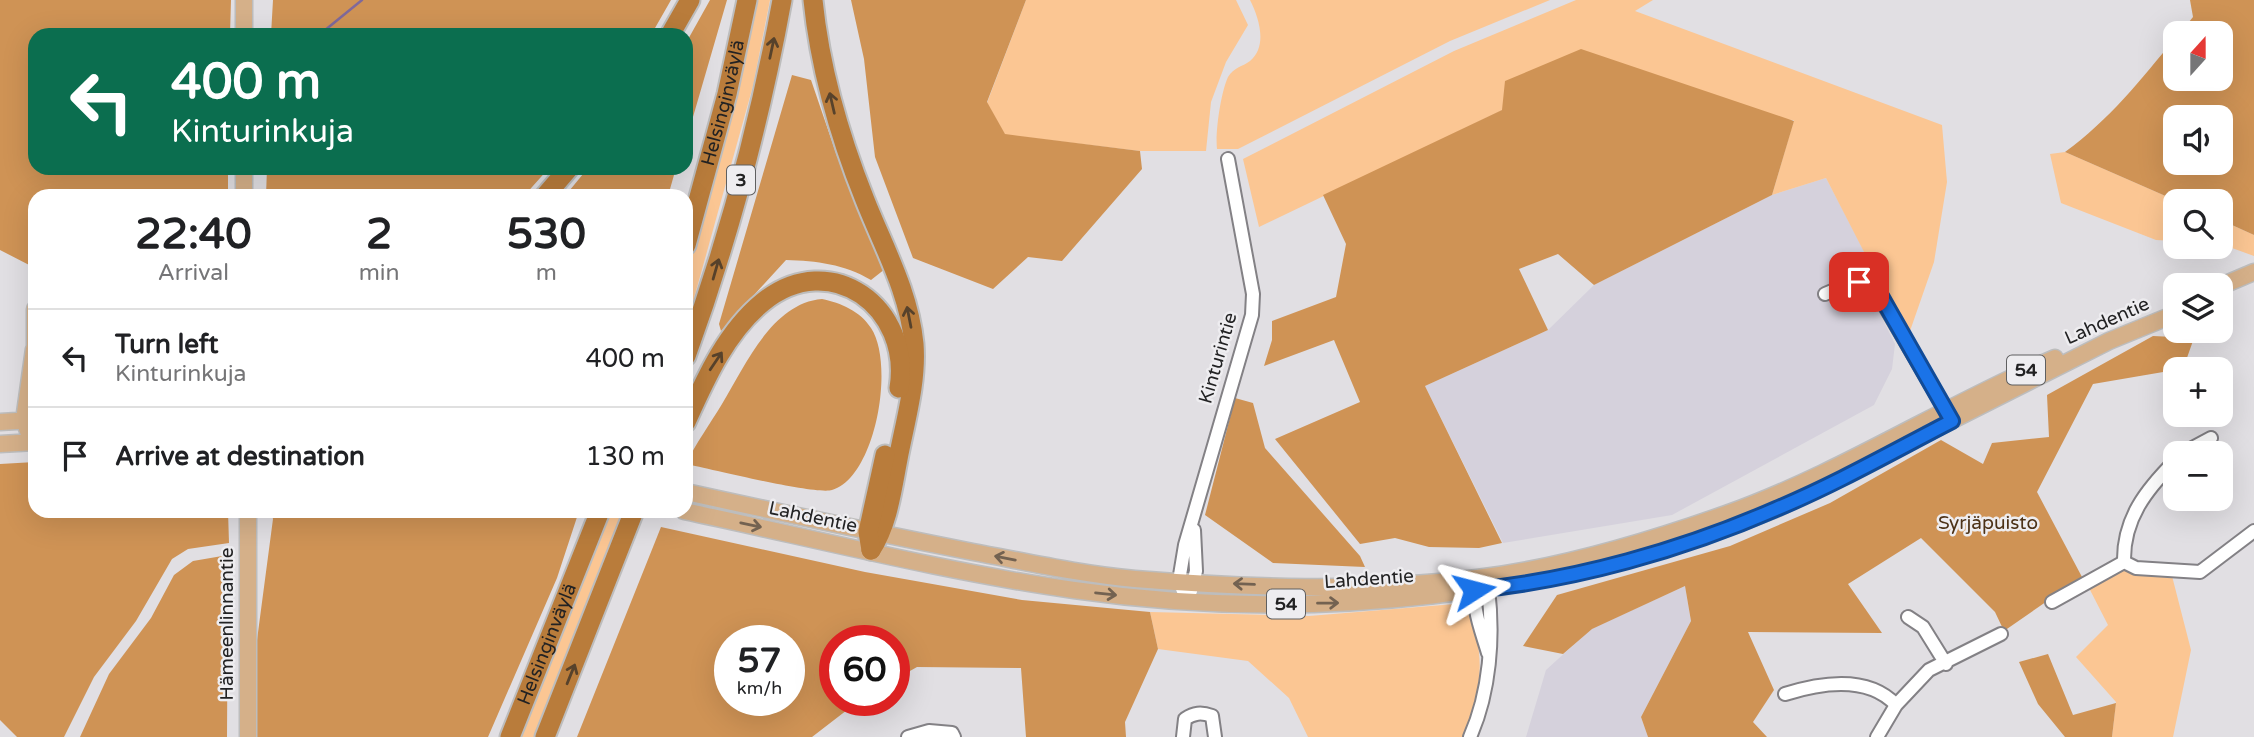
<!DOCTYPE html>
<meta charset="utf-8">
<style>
:root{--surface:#fff;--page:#f2f2f2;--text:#202124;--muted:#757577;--line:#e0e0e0}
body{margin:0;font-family:"Varela Round",sans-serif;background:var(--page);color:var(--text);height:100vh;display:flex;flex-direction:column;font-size:26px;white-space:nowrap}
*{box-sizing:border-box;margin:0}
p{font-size:23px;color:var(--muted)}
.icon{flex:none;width:38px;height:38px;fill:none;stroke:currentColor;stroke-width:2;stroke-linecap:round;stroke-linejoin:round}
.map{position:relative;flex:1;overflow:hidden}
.side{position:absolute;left:28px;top:189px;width:665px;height:329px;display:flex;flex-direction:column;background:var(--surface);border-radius:21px;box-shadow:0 7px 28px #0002}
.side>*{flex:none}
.guide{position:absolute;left:28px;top:28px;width:665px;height:147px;border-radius:21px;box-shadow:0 7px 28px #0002;background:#0b6e4f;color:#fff;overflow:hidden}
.needle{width:46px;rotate:21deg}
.controls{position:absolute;left:2163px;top:21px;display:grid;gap:14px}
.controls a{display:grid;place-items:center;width:70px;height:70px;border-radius:14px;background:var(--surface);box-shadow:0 7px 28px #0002;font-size:35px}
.speed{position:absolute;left:714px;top:625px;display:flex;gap:14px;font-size:35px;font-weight:700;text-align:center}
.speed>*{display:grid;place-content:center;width:91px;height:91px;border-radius:50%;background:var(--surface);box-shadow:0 7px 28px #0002;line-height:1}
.speed small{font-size:18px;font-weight:400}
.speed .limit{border:10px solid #d22;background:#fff;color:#111}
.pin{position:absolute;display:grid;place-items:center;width:60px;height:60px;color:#fff;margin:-30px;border-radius:14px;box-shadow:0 4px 10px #0006}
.me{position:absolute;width:77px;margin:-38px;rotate:81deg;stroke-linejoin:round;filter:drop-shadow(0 0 5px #0008)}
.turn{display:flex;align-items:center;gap:24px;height:147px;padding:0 28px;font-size:32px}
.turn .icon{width:91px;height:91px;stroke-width:2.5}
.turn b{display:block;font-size:49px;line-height:60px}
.eta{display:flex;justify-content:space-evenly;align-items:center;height:119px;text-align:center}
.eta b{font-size:42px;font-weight:800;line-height:49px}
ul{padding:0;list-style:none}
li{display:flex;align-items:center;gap:21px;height:98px;padding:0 28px;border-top:2px solid var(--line)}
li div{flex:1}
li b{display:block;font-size:26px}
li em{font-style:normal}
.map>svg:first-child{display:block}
.built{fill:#d5d1dc}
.green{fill:#fbc693}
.forest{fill:#cf9355;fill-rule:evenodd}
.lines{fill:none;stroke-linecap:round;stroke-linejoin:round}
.stream{stroke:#7f699b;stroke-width:2.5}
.minor-casing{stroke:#838185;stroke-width:16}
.major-casing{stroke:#bdbdbd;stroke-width:19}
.highway-casing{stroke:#bdbdbd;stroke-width:23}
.minor{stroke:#fff;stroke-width:12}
.major{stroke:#d5b089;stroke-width:16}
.highway{stroke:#b97c3b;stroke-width:19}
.oneway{stroke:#57422b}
.oneway2{stroke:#736251}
.route-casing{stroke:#114b97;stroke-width:18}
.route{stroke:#1a73e8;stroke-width:12}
.labels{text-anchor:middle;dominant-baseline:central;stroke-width:5;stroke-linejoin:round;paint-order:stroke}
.shield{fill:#eeedf0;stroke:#5f5f60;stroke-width:2}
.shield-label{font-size:18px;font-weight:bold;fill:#222223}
.street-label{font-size:19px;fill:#222223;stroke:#eeedf0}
.park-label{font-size:19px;fill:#4c3217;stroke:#eeedf0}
</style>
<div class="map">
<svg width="2254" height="737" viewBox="0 0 2254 737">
<rect width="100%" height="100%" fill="#e1dfe3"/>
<path class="built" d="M 1826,178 L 1872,266 L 1859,272 L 1895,344 L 1892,369 L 1874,405 L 1672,515 L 1503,543 L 1425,386 L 1548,330 L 1594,285 L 1772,195 Z
M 1685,586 L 1691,621 L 1641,717 L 1648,737 L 1526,737 L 1546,670 L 1591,629 Z"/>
<path class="green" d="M 754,0 L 770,0 L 753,86 L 686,327 L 686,273 L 738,82 Z
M 1026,0 L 1236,0 L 1248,25 L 1226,62 L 1211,102 L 1206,151 L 1140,151 L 1005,135 L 987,103 Z
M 1250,0 L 1550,0 L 1450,41 L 1238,149 L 1217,149 C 1215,132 1221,92 1228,77 C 1234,67 1242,67 1250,61 C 1268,46 1259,18 1250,0 Z
M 1576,0 L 1653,0 L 1635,11 L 1942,125 L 1947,182 L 1934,262 L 1910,331 L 1880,283 L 1826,178 L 1772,195 L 1794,120 L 1503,110 L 1259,227 L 1243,159 L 1454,51 Z
M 2065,152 L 2177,201 L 2175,241 L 2156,240 L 2061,203 L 2050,154 Z
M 2221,220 L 2254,235 L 2254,256 L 2221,244 Z
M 608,511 L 624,511 L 541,723 L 535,737 L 518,737 Z
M 2125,566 L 2172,576 L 2191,650 L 2173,737 L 2112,737 L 2116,702 L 2076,657 L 2108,625 L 2089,588 Z
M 1455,604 L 1465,607 C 1488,652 1481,691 1465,737 L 1308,737 L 1289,698 L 1248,661 L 1158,649 L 1150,612 L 1309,616 Z"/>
<path class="forest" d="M 0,0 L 231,0 L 230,35 L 35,35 L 35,168 L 228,168 L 228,196 L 35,196 L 35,268 L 0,250 Z
M 273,0 L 671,0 L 651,35 L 271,35 Z
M 710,0 L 727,0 L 686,141 L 686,43 Z
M 851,0 L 1026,0 L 987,102 L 1005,134 L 1140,151 L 1142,169 L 1062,261 L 1028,257 L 993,289 L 913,258 L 875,157 L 864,59 Z
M 2190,0 L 2254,0 L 2254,235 L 2221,220 L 2221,201 L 2177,201 L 2065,152 C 2109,120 2141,80 2175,38 L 2175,79 L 2221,79 L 2221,33 L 2180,33 L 2193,17 ZM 2221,117 L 2221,163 L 2175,163 L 2175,117 Z
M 1581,49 L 1794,121 L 1772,195 L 1594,285 L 1558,254 L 1519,269 L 1548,330 L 1425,386 L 1502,543 L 1479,548 L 1429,547 L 1395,538 L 1360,544 L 1275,439 L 1360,402 L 1334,340 L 1264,366 L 1272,340 L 1272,321 L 1336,297 L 1346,244 L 1323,195 L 1502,110 L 1505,81 Z
M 792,75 L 811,80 L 837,156 L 885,269 L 871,280 C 844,264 817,261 786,260 L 721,331 L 719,324 Z
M 267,168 L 549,168 L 524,196 L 266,196 Z
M 588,168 L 676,168 L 668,196 L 565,196 Z
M 822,299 C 841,303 860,311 871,328 C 895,364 876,477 832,490 C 815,495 711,469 686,464 C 696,443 710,424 722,404 C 745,366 772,303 822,299 Z
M 2153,336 L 2194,338 L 2183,369 L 2175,369 L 2175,378 L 2169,371 L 2093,384 L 2037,492 L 2082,577 L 2004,631 L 1995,612 L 1921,538 L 1848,584 L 1882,633 L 1748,632 L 1774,690 L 1753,722 L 1767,737 L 1648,737 L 1641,717 L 1691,621 L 1685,586 L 1592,629 L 1563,654 L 1523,646 L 1557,595 L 1730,546 L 1830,503 L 1941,440 L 1983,464 L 1992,443 L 2049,437 L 2047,395 Z
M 1235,398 L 1253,403 L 1265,448 L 1360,556 L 1365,567 L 1273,563 L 1205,515 Z
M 35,462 L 35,511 L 228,511 L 229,543 L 188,549 L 172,559 L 136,621 L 94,677 L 64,737 L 17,737 L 0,720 L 0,464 Z
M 271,511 L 579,511 L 557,578 L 488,737 L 256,737 L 257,640 L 273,519 Z
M 661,527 L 865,572 L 1022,600 L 1150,612 L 1158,649 L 1125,722 L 1126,737 L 1026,737 L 1021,668 L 917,667 L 894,680 L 894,640 L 835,640 L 835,700 L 860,700 L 812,737 L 577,737 ZM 730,640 L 789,640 L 789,700 L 730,700 Z
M 228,555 L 227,737 L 80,737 L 109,674 L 151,618 L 174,575 L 193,561 Z
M 2048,654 L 2073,715 L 2116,703 L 2112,737 L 2065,737 L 2038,704 L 2019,662 Z"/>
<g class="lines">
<path class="stream" d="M 319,35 L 362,0"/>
<g class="minor-casing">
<path id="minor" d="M 1825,294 L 1853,282 L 1873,286 L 1950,418
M 2183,453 L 2211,438
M 2124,562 L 2136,568 L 2200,572 L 2254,531
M 2124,562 C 2123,519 2146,490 2175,461
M 1191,591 L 1196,571 L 1194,530
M 1187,601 L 1179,581 L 1185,545 L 1252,315 L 1253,294 L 1228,159
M 2052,602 L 2124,562
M 1908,617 L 1923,627 L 1946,664
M 1785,694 C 1820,683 1868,675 1896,705
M 908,737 L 929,731 L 952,733 L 954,737
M 1183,737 L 1185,719 C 1194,713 1201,712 1212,716 L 1215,737
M 1470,737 C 1490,692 1494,637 1488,588 L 1478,578 C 1469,602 1481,629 1488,653
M 1877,737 L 1896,705 L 1929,670 L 2001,634"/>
</g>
<g class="major-casing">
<path id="major" d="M 244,0 L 244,35
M 244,168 L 244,196
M 2221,286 L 2254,272
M 35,309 L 35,356
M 0,422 L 33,420
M 32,442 L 24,420 L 34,349
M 0,444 L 35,442
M 686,492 C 782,513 877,533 973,552 C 1027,562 1080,574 1135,579 C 1248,588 1364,592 1477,578 C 1561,568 1647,542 1726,514 C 1841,473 1943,406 2055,358
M 684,511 C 812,538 945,572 1074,590 C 1310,624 1557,598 1778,508 L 2109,341 L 2175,314
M 248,737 L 248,511"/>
</g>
<g class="highway-casing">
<g id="highway">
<path d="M 813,0 C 820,69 839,135 865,200 C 884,248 909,292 914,344 C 917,382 905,422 898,459 C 892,490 888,524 871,550"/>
<path d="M 670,35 L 690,0"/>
<path d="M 545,196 L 569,168"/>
<path id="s1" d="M 686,245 L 727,94 L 747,0"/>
<path d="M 686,356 C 728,241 760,121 782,0"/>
<path d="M 686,422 C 705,380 726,332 763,302 C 831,247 912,308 899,388"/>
<path d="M 871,550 L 868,532 L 885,455"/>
<path id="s2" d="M 510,737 L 600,511"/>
<path d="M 545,737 L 634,511"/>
</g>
</g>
<use href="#minor" class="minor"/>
<use href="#major" class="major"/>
<use href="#highway" class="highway"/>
</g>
<defs><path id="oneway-shaft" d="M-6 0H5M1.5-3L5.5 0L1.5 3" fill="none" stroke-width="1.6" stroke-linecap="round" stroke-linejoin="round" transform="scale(1.75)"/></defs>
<g class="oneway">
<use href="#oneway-shaft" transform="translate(772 48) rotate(-78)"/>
<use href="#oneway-shaft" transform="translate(832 103) rotate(-103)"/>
<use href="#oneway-shaft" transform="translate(716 269) rotate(-74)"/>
<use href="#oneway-shaft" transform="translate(909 317) rotate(-101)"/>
<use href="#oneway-shaft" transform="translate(716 361) rotate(-56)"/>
<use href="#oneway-shaft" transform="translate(571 674) rotate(-68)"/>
</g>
<g class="oneway2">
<use href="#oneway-shaft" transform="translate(751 525) rotate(12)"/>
<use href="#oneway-shaft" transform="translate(1005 558) rotate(-169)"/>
<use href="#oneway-shaft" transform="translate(1244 584) rotate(-178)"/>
<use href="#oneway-shaft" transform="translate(1106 594) rotate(6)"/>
<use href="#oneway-shaft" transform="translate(1328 603) rotate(-1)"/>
</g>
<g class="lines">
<g class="route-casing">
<path id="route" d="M 1474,590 C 1576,580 1682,550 1776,509 C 1836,484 1894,451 1952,421 L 1878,291 L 1859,282"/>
</g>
<use href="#route" class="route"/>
</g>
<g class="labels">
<g class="shield">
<rect x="727" y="165.5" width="28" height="29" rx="5"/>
<rect x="2007" y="355.5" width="38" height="29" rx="5"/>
<rect x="1267" y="589.5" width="38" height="29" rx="5"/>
</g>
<g class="shield-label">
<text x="741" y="180">3</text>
<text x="2026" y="370">54</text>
<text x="1286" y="604">54</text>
</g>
<g class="street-label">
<text stroke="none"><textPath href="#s1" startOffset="147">Helsinginväylä</textPath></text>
<text transform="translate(2107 321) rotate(-24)">Lahdentie</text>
<text transform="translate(1218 358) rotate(-74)">Kinturintie</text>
<text transform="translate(813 517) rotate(12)">Lahdentie</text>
<text transform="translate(1369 579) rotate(-4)">Lahdentie</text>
<text transform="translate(227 624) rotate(-90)">Hämeenlinnantie</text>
<text stroke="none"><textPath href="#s2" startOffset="100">Helsinginväylä</textPath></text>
</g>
<g class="park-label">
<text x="1988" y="523">Syrjäpuisto</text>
</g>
</g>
</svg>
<div class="controls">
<a><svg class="needle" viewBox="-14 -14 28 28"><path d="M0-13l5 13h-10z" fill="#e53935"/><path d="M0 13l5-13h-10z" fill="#757577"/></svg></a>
<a><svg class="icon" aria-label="sound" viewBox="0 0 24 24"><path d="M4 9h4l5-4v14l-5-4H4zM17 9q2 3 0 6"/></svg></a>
<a><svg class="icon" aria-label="search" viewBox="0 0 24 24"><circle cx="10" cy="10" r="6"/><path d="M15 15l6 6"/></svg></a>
<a><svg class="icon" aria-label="layers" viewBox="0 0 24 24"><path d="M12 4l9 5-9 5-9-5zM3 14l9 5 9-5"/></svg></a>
<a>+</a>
<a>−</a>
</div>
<div class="speed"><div>57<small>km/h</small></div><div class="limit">60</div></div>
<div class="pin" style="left:1859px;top:282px;background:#d93025"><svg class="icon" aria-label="arrive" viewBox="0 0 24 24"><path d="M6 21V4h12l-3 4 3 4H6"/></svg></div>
<svg class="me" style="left:1474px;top:590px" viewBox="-20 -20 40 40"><path d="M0-17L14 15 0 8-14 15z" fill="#1a73e8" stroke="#fff" stroke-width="4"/></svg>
<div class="guide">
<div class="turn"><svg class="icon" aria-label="left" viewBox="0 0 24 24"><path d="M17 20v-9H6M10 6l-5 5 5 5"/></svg><div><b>400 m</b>Kinturinkuja</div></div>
</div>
<section class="side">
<div class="eta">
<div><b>22:40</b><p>Arrival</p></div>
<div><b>2</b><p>min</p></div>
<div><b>530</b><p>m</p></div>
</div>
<ul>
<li><svg class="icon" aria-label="left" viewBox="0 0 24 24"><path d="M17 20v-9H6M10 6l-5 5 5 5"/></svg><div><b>Turn left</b><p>Kinturinkuja</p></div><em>400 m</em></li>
<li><svg class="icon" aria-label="arrive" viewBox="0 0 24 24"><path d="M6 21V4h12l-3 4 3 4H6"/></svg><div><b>Arrive at destination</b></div><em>130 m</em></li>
</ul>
</section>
</div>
